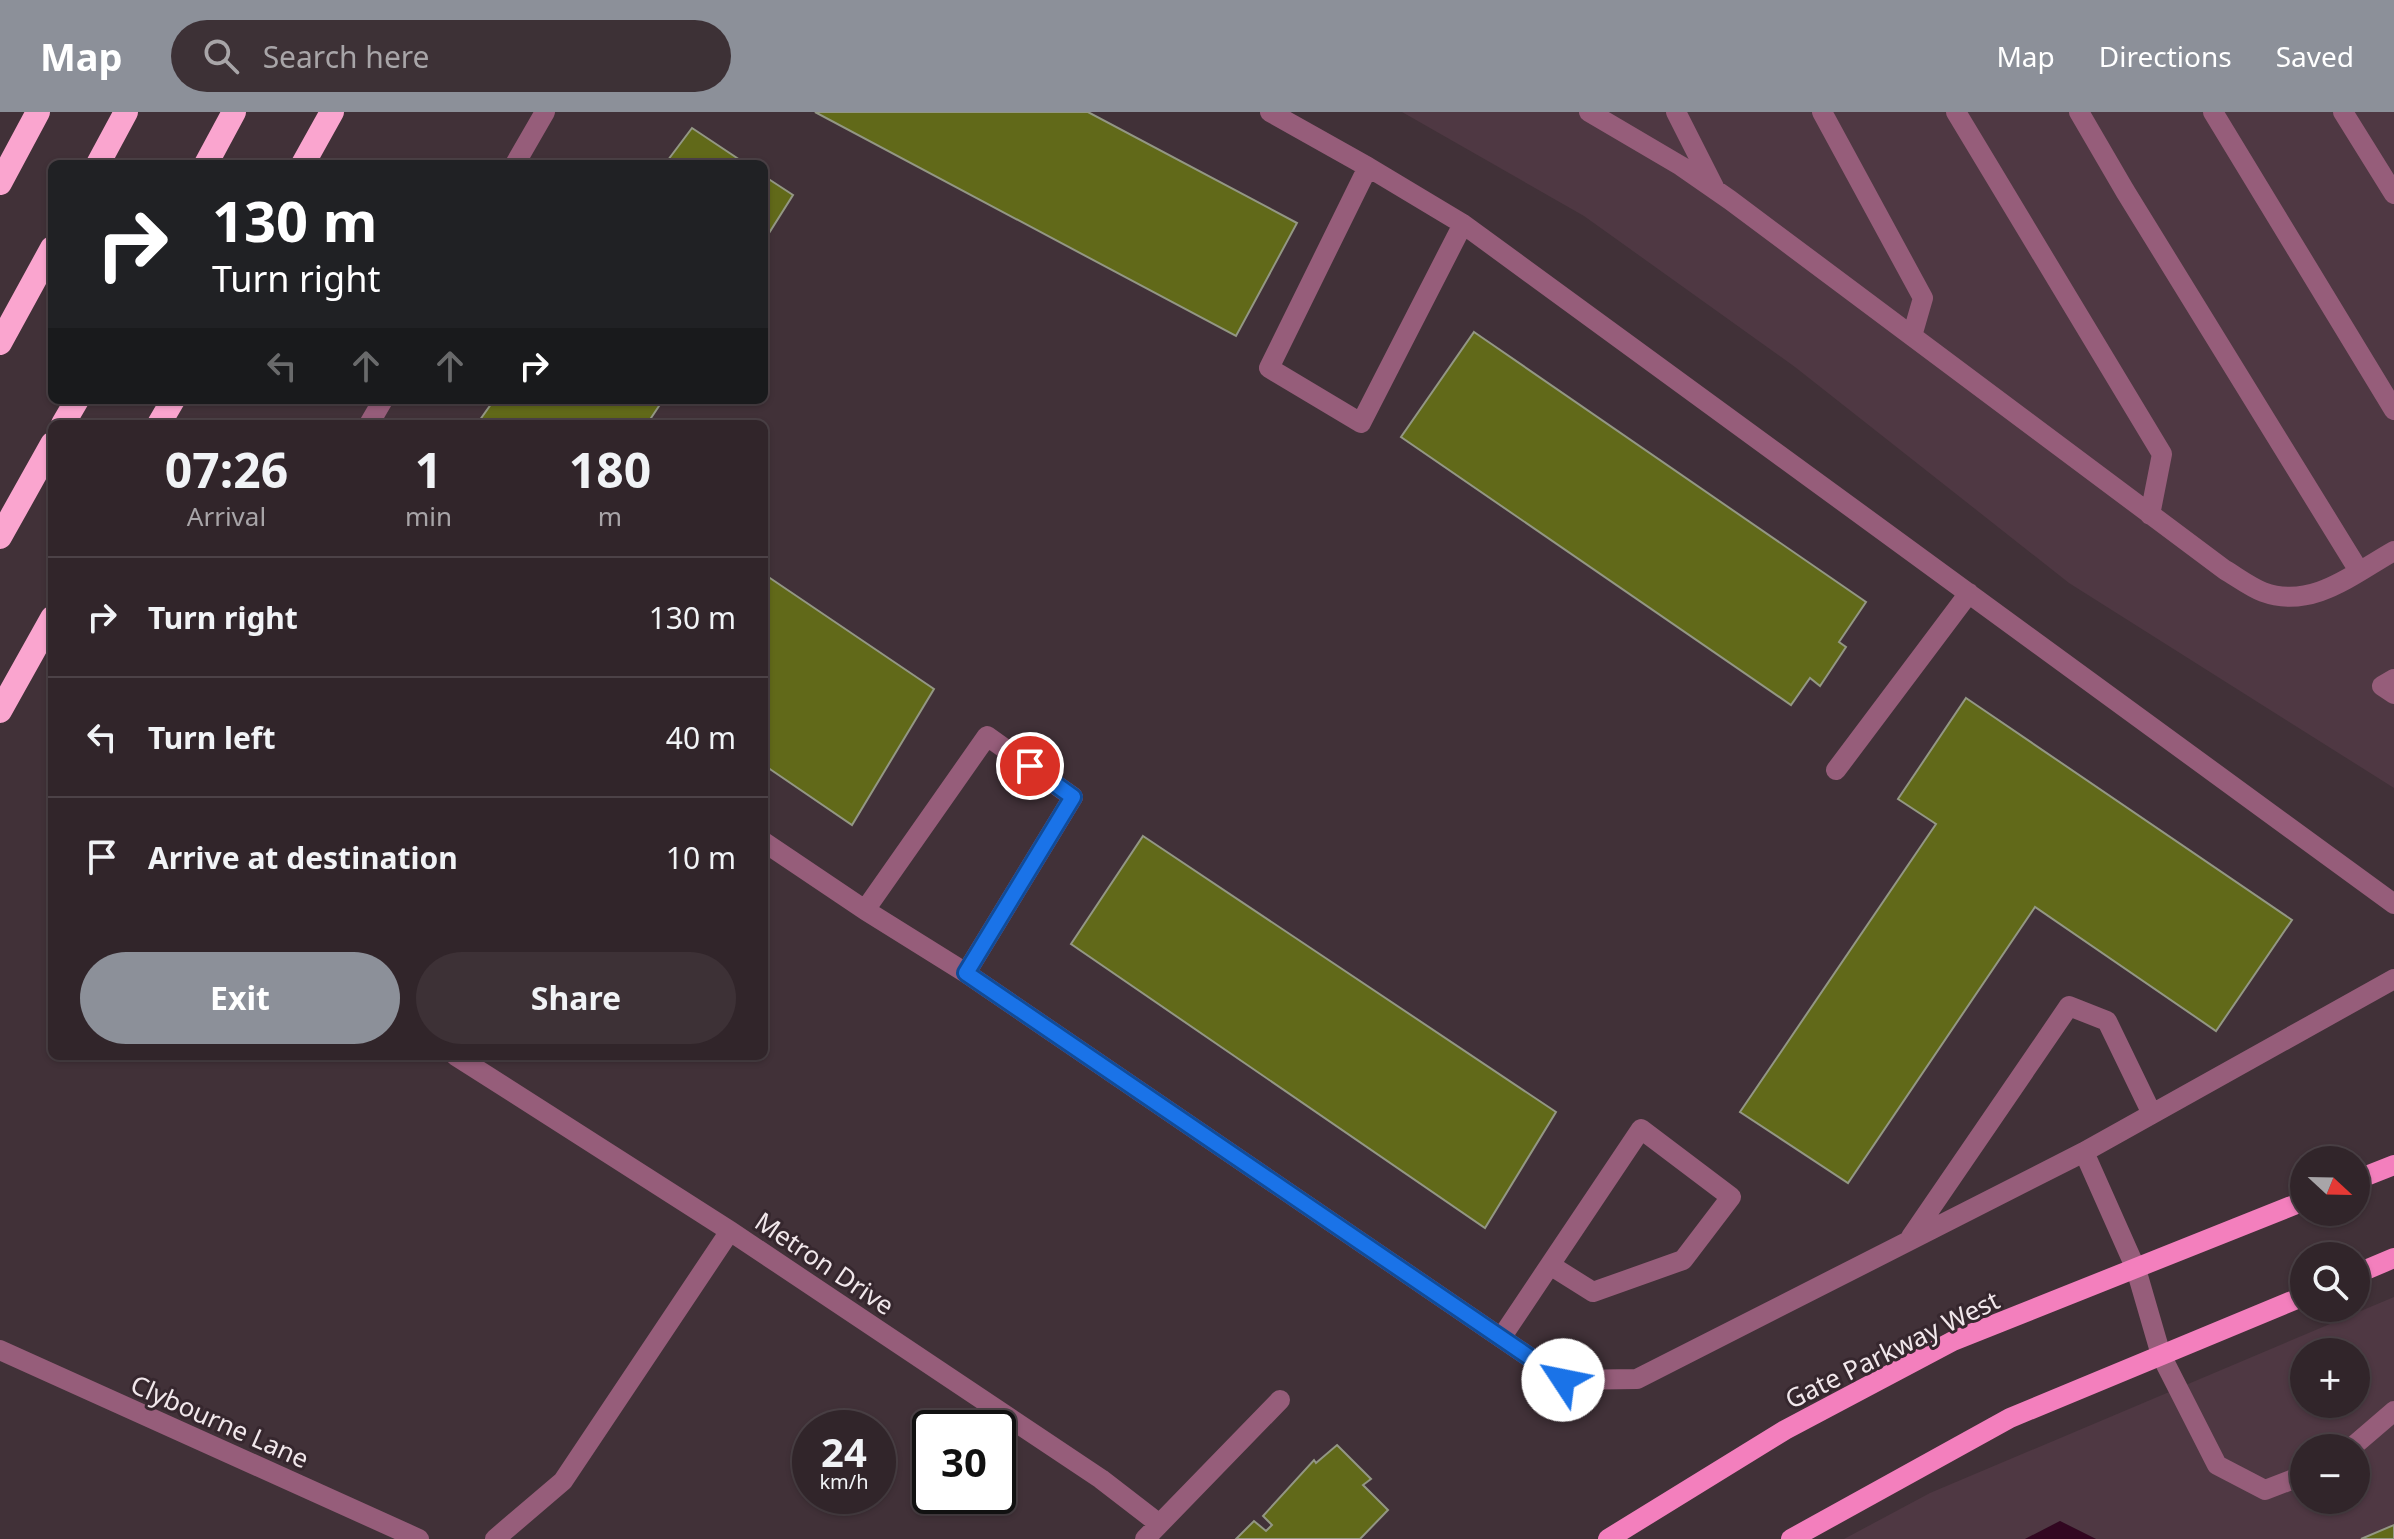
<!DOCTYPE html>
<meta charset="utf-8">
<style>
:root{--surface:#31252a;--page:#3d3136;--text:#f1f3f6;--muted:#a8a5a8;--line:#4c4247;--accent:#8c9099}
body{margin:0;font-family:"Noto Sans",sans-serif;background:var(--page);color:var(--text);height:100vh;display:flex;flex-direction:column;font-size:30px;white-space:nowrap}
*{box-sizing:border-box;margin:0}
p{font-size:26px;color:var(--muted)}
.icon{flex:none;width:44px;height:44px;fill:none;stroke:currentColor;stroke-width:2;stroke-linecap:round;stroke-linejoin:round}
.map{position:relative;flex:1;overflow:hidden}
.drawer{position:absolute;left:48px;top:308px;width:720px;height:640px;display:flex;flex-direction:column;background:var(--surface);border-radius:12px;box-shadow:0 2px 6px #0004,0 0 0 2px var(--line)}
.drawer>*{flex:none}
.top-card{position:absolute;left:48px;top:48px;width:720px;height:244px;border-radius:12px;box-shadow:0 2px 6px #0004,0 0 0 2px var(--line);background:#202124;color:#fff;overflow:hidden}
.needle{width:52px;rotate:112deg}
.fabs{position:absolute;left:2290px;top:1034px;display:grid;gap:16px}
.fabs a{display:grid;place-items:center;width:80px;height:80px;border-radius:50%;background:var(--surface);box-shadow:0 2px 6px #0004,0 0 0 2px var(--line);font-size:40px}
.speed{position:absolute;left:792px;top:1298px;display:flex;gap:16px;font-size:40px;font-weight:700;text-align:center}
.speed>*{display:grid;place-content:center;width:104px;height:104px;border-radius:50%;background:var(--surface);box-shadow:0 2px 6px #0004,0 0 0 2px var(--line);line-height:1}
.speed small{font-size:20px;font-weight:400}
.speed .limit{border:4px solid #111;border-radius:12px;background:#fff;color:#111}
.pin{position:absolute;display:grid;place-items:center;width:68px;height:68px;color:#fff;margin:-34px;border:4px solid #fff;border-radius:50%;box-shadow:0 2px 8px #0007}
.me{position:absolute;width:88px;margin:-44px;rotate:304deg;stroke-linejoin:round;filter:drop-shadow(0 0 6px #0008)}
.turn{display:flex;align-items:center;gap:28px;height:168px;padding:0 32px;font-size:36px}
.turn .icon{width:104px;height:104px;stroke-width:2.5}
.turn b{display:block;font-size:56px;line-height:68px}
.lanes{display:flex;align-items:center;height:76px;padding:0 32px;background:#0003;justify-content:center;gap:40px;direction:ltr}
.lanes .off{opacity:.35}
.eta{display:flex;justify-content:space-evenly;align-items:center;height:136px;text-align:center}
.eta b{font-size:48px;font-weight:700;line-height:56px}
.cta{display:flex;gap:16px;margin-top:auto;padding:16px 32px}
.cta a{flex:1;height:92px;border-radius:48px;background:var(--accent);color:#fff;font-size:32px;font-weight:700;line-height:92px;text-align:center}
.cta a+a{background:var(--page);color:var(--text)}
ul{padding:0;list-style:none}
li{display:flex;align-items:center;gap:24px;height:120px;padding:0 32px;border-top:2px solid var(--line)}
li div{flex:1}
li b{display:block;font-size:30px}
li em{font-style:normal}
header{display:flex;align-items:center;gap:48px;box-sizing:border-box;height:112px;padding:0 40px;background:var(--accent);color:#fff}
header strong{font-size:38px}
nav{display:flex;gap:44px;margin-inline-start:auto;font-size:28px}
.search{width:560px;height:72px;background:var(--page);display:flex;align-items:center;gap:20px;box-sizing:border-box;padding:0 28px;border-radius:44px;color:var(--muted);font-size:30px}
.map>svg:first-child{display:block}
.built{fill:#4f3843;fill-rule:evenodd}
.water{fill:#320721}
.building{fill:#616919;stroke:#939784;stroke-width:2}
.lines{fill:none;stroke-linecap:round;stroke-linejoin:round}
.minor{stroke:#965d7a;stroke-width:20}
.major{stroke:#f37fbd;stroke-width:20}
.highway{stroke:#faa5cf;stroke-width:24}
.route-casing{stroke:#114b97;stroke-width:20}
.route{stroke:#1a73e8;stroke-width:14}
.labels{text-anchor:middle;dominant-baseline:central;stroke-width:6;stroke-linejoin:round;paint-order:stroke}
.street-label{font-size:26px;fill:#f1e7eb;stroke:#36272e}
</style>
<header>
<strong>Map</strong>
<div class="search"><svg class="icon" aria-label="search" viewBox="0 0 24 24"><circle cx="10" cy="10" r="6"/><path d="M15 15l6 6"/></svg>Search here</div>
<nav><a>Map</a><a>Directions</a><a>Saved</a></nav>
</header>
<div class="map">
<svg width="2394" height="1427" viewBox="0 0 2394 1427">
<rect width="100%" height="100%" fill="#413138"/>
<path class="built" d="M 1402,0 L 2394,0 L 2394,676 L 2069,471 L 1795,255 L 1584,104 Z
M 2394,1185 L 2394,1427 L 2096,1427 L 2060,1409 L 2025,1427 L 1844,1427 L 1930,1381 ZM 2304,1240 L 2356,1240 L 2356,1292 L 2304,1292 ZM 2304,1336 L 2356,1336 L 2356,1388 L 2304,1388 Z"/>
<path class="water" d="M 2060,1409 L 2096,1427 L 2025,1427 Z"/>
<path class="building" d="M 815,0 L 1088,0 L 1297,111 L 1236,224 Z
M 692,16 L 746,52 L 665,52 Z
M 764,64 L 793,83 L 764,129 Z
M 1474,220 L 1866,490 L 1839,530 L 1846,535 L 1820,574 L 1810,566 L 1791,593 L 1401,325 Z
M 494,288 L 663,288 L 647,312 L 477,312 Z
M 764,462 L 934,577 L 852,713 L 764,653 Z
M 1966,586 L 2292,808 L 2216,919 L 2035,795 L 1848,1071 L 1740,1000 L 1936,712 L 1898,687 Z
M 1143,724 L 1556,1000 L 1485,1116 L 1071,832 Z
M 1337,1333 L 1371,1367 L 1363,1373 L 1388,1398 L 1360,1427 L 1236,1427 L 1254,1409 L 1266,1419 L 1272,1413 L 1263,1404 L 1314,1348 L 1316,1351 Z
M 2394,1413 L 2394,1427 L 2361,1427 Z"/>
<g class="lines">
<path class="minor" d="M 1270,0 L 1368,55 L 1269,256 L 1361,311 L 1463,112 L 2394,792
M 1589,0 L 1681,54 L 1730,88 L 2225,458 C 2237,465 2250,475 2263,480 C 2312,498 2353,462 2394,439
M 1676,0 L 1714,75
M 1822,0 L 1923,186 L 1912,224
M 1956,0 L 2162,342 L 2150,403
M 2079,0 L 2125,79 L 2359,459
M 2213,0 L 2394,298
M 2343,0 L 2394,82
M 515,52 L 545,0
M 1368,55 L 1463,112
M 369,312 L 383,288
M 2394,567 L 2382,574 L 2394,582
M 1836,658 L 1969,481
M 764,730 L 865,798 L 987,624 L 1073,685 L 966,861 L 1563,1268 L 1637,1267 L 2084,1040
M 865,798 L 966,861
M 456,944 L 730,1119 L 1101,1367 L 1158,1411
M 1911,1125 L 2069,894 L 2107,909 L 2152,1002
M 1501,1226 L 1641,1017 L 1731,1085 L 1683,1148 L 1593,1180 L 1550,1153
M 0,1238 L 419,1427
M 2351,1336 L 2394,1299
M 2304,1363 L 2265,1378 L 2217,1353 L 2161,1243 L 2136,1157 L 2084,1040 L 2394,867
M 495,1427 L 563,1369 L 730,1119
M 1145,1427 L 1280,1288"/>
<path class="major" d="M 2356,1068 L 2394,1053
M 2356,1162 L 2394,1146
M 1608,1427 L 1785,1318 L 1953,1229 L 2304,1089
M 1791,1427 L 2010,1306 L 2304,1184"/>
<path class="highway" d="M 98,52 L 126,0
M 206,52 L 234,0
M 303,52 L 332,0
M 0,71 L 38,0
M 0,231 L 52,136
M 63,312 L 77,288
M 159,312 L 173,288
M 0,425 L 52,332
M 0,599 L 52,506"/>
</g>
<g class="lines">
<g class="route-casing">
<path id="route" d="M 1030,654 L 1073,685 L 966,861 L 1563,1268"/>
</g>
<use href="#route" class="route"/>
</g>
<g class="labels">
<g class="street-label">
<text transform="translate(825 1151) rotate(34)">Metron Drive</text>
<text transform="translate(1892 1237) rotate(-26)">Gate Parkway West</text>
<text transform="translate(220 1309) rotate(24)">Clybourne Lane</text>
</g>
</g>
</svg>
<div class="fabs">
<a><svg class="needle" viewBox="-14 -14 28 28"><path d="M0-13l5 13h-10z" fill="#e53935"/><path d="M0 13l5-13h-10z" fill="#a8a5a8"/></svg></a>
<a><svg class="icon" aria-label="search" viewBox="0 0 24 24"><circle cx="10" cy="10" r="6"/><path d="M15 15l6 6"/></svg></a>
<a>+</a>
<a>−</a>
</div>
<div class="speed"><div>24<small>km/h</small></div><div class="limit">30</div></div>
<div class="pin" style="left:1030px;top:654px;background:#d93025"><svg class="icon" aria-label="arrive" viewBox="0 0 24 24"><path d="M6 21V4h12l-3 4 3 4H6"/></svg></div>
<svg class="me" style="left:1563px;top:1268px" viewBox="-20 -20 40 40"><circle r="19" fill="#fff"/><path d="M0-13L10 11 0 6-10 11z" fill="#1a73e8"/></svg>
<div class="top-card">
<div class="turn"><svg class="icon" aria-label="right" viewBox="0 0 24 24"><path d="M7 20v-9h11M14 6l5 5-5 5"/></svg><div><b>130 m</b>Turn right</div></div>
<div class="lanes"><svg class="icon off" aria-label="left" viewBox="0 0 24 24"><path d="M17 20v-9H6M10 6l-5 5 5 5"/></svg><svg class="icon off" aria-label="ahead" viewBox="0 0 24 24"><path d="M12 20V5M6 11l6-6 6 6"/></svg><svg class="icon off" aria-label="ahead" viewBox="0 0 24 24"><path d="M12 20V5M6 11l6-6 6 6"/></svg><svg class="icon" aria-label="right" viewBox="0 0 24 24"><path d="M7 20v-9h11M14 6l5 5-5 5"/></svg></div>
</div>
<section class="drawer">
<div class="eta">
<div><b>07:26</b><p>Arrival</p></div>
<div><b>1</b><p>min</p></div>
<div><b>180</b><p>m</p></div>
</div>
<ul>
<li><svg class="icon" aria-label="right" viewBox="0 0 24 24"><path d="M7 20v-9h11M14 6l5 5-5 5"/></svg><div><b>Turn right</b></div><em>130 m</em></li>
<li><svg class="icon" aria-label="left" viewBox="0 0 24 24"><path d="M17 20v-9H6M10 6l-5 5 5 5"/></svg><div><b>Turn left</b></div><em>40 m</em></li>
<li><svg class="icon" aria-label="arrive" viewBox="0 0 24 24"><path d="M6 21V4h12l-3 4 3 4H6"/></svg><div><b>Arrive at destination</b></div><em>10 m</em></li>
</ul>
<div class="cta"><a>Exit</a><a>Share</a></div>
</section>
</div>
